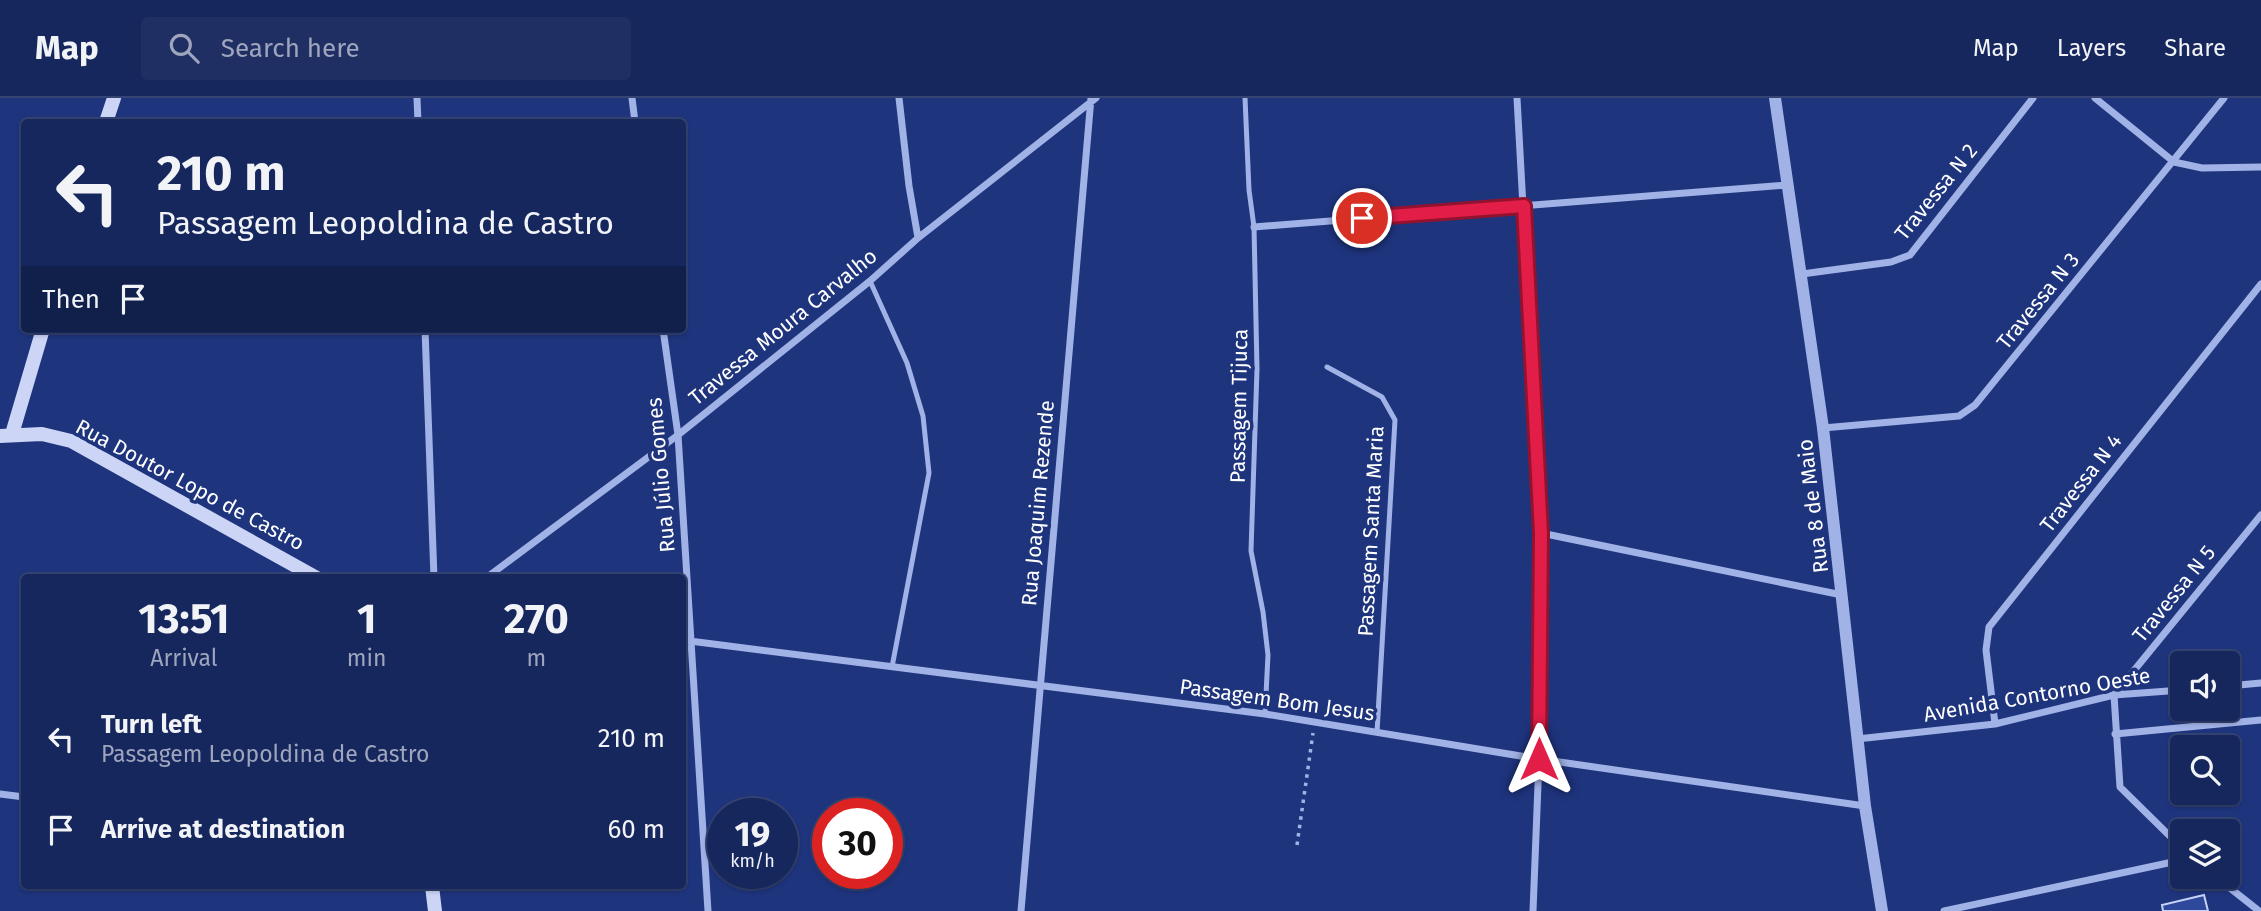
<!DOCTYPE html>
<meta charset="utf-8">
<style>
:root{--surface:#16275e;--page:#1f2f64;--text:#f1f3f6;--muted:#9ea5bc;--line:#354473}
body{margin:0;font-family:"Fira Sans",sans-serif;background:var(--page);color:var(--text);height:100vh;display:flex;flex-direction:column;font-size:26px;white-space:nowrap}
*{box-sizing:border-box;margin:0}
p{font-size:23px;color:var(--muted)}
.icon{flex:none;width:38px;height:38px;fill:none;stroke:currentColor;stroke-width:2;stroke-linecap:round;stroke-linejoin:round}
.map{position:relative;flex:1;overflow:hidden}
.details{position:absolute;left:21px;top:476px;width:665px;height:315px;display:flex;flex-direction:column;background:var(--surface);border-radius:7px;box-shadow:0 2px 5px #0004,0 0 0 2px var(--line)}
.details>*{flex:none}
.hud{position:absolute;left:21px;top:21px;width:665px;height:214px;border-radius:7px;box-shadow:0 2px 5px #0004,0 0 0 2px var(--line);background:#16275e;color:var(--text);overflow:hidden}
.controls{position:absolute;left:2170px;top:553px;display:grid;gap:14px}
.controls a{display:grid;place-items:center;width:70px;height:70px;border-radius:7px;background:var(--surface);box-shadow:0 2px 5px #0004,0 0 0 2px var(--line);font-size:35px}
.speed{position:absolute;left:707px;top:700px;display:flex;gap:14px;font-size:35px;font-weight:700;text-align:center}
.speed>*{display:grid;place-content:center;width:91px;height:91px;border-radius:50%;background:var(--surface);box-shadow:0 2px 5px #0004,0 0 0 2px var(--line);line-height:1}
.speed small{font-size:18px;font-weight:400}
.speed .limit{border:10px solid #d22;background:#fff;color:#111}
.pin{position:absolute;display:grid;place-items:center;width:60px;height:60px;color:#fff;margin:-30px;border:4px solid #fff;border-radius:50%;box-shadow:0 2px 7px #0007}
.me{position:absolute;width:77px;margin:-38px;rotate:0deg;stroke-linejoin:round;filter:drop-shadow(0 0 5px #0008)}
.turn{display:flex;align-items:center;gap:24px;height:147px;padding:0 21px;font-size:32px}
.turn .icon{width:91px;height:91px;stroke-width:2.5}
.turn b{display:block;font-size:49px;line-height:60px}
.then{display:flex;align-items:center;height:66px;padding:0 21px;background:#0003;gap:14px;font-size:26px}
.eta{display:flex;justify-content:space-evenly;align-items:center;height:119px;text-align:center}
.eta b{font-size:42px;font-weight:700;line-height:49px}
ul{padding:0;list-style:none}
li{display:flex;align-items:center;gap:21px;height:91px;padding:0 21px}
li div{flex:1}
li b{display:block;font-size:26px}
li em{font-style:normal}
header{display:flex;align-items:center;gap:42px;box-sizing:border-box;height:98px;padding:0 35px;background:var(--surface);border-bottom:2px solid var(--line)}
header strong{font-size:33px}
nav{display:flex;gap:38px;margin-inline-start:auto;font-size:24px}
.search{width:490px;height:63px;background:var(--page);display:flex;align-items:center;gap:18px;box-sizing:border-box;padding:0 24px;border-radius:7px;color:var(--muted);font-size:26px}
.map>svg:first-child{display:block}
.building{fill:#2e489b;stroke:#c5d1f6;stroke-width:2}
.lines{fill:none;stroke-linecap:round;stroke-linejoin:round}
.path{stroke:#a1b2e7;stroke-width:3.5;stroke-dasharray:3.5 5;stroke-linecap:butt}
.service{stroke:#a1b2e7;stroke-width:5}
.minor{stroke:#a1b2e7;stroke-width:7}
.tertiary{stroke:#a1b2e7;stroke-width:12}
.secondary{stroke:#ccd5f6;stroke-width:14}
.route-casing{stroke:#92132f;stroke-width:18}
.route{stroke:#e11d48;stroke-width:12}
.labels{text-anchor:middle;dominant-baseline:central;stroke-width:7;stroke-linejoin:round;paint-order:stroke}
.street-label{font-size:21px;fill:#fff;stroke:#1e347d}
</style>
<header>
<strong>Map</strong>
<div class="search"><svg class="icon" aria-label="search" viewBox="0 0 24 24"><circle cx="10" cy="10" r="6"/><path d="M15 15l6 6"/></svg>Search here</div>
<nav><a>Map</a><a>Layers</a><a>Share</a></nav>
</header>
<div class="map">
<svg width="2261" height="813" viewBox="0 0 2261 813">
<rect width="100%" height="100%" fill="#1e347d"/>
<path class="building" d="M 2204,797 L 2208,813 L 2163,813 L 2162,807 Z"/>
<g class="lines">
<path class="path" d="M 1297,747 L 1313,635"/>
<path class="service" d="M 1245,0 L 1249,92 L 1254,129 L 1257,271 L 1251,453 L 1263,514 L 1268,557 L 1265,616
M 870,183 L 907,265 L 923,318 L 929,375 L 892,569
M 1327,269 L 1382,299 L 1395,322 L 1377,634"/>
<path class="minor" d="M 417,0 L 418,24
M 632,0 L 635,24
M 899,0 L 909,88 L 918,140
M 1517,0 L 1541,435 L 1539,661 L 1533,813
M 2095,0 L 2174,64 L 2202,70 L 2261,69
M 1254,129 L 1787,87
M 1802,176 L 1891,164 L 1910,157 L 2033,0
M 425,231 L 434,480
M 663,231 L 678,337 L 708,813
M 1823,330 L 1959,318 L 1975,307 L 2224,0
M 1541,435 L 1842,497
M 486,480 L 678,337 L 870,183 L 918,140 L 1096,0
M 682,542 L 1265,616 L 1539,661 L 1865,708
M 2228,588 L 2261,585
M 1995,626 L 1986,552 L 1989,529 L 2261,186
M 2115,636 L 2261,622
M 1857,641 L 1995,626 L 2114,597 L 2182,592
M 0,696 L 24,699
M 2182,750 L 2120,689 L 2114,597 L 2261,417
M 2216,779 L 2259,813
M 1021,813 L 1091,0
M 1944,813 L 2182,762"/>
<path class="tertiary" d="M 1775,0 L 1823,330 L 1865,708 L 1882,813"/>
<path class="secondary" d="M 106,24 L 114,0
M 12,336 L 43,231
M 0,338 L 42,336 L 71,343 L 317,480
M 432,788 L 435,813"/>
</g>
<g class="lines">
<g class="route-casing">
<path id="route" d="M 1362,120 L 1524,108 L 1541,435 L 1539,661"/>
</g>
<use href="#route" class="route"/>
</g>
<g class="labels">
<g class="street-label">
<text transform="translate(1936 94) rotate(-51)">Travessa N 2</text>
<text transform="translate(2038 203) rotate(-51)">Travessa N 3</text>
<text transform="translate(783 229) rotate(-39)">Travessa Moura Carvalho</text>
<text transform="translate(1239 308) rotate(-89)">Passagem Tijuca</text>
<text transform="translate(661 377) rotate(-95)">Rua Júlio Gomes</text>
<text transform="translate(2081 385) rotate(-52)">Travessa N 4</text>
<text transform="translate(190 387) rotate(28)">Rua Doutor Lopo de Castro</text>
<text transform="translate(1038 405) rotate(-85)">Rua Joaquim Rezende</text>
<text transform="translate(1813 408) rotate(-97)">Rua 8 de Maio</text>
<text transform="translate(1371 433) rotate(-87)">Passagem Santa Maria</text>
<text transform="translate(2174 496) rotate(-51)">Travessa N 5</text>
<text transform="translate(2037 597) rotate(-10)">Avenida Contorno Oeste</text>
<text transform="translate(1277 602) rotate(8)">Passagem Bom Jesus</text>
</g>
</g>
</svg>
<div class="controls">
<a><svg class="icon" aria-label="sound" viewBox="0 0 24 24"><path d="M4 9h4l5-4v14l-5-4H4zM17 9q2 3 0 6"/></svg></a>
<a><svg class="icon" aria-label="search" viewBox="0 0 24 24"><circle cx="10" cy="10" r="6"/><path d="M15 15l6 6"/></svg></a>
<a><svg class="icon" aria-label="layers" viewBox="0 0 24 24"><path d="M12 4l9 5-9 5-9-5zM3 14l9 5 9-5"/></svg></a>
</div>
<div class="speed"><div>19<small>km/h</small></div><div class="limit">30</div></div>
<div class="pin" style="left:1362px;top:120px;background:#d93025"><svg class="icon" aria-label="arrive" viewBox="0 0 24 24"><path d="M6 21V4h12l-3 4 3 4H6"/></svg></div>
<svg class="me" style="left:1539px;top:661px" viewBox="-20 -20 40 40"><path d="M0-17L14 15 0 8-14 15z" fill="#e11d48" stroke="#fff" stroke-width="4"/></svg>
<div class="hud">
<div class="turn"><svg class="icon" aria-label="left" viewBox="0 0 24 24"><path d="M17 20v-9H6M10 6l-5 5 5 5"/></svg><div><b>210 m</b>Passagem Leopoldina de Castro</div></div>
<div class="then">Then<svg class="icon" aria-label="arrive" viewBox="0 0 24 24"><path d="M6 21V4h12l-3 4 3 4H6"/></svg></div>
</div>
<section class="details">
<div class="eta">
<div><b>13:51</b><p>Arrival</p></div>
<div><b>1</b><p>min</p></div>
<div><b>270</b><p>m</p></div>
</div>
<ul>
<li><svg class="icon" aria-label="left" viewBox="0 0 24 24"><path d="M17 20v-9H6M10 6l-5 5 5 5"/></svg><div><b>Turn left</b><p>Passagem Leopoldina de Castro</p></div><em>210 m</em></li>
<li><svg class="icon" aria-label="arrive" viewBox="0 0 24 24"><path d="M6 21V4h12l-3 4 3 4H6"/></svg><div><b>Arrive at destination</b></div><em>60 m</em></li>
</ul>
</section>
</div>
